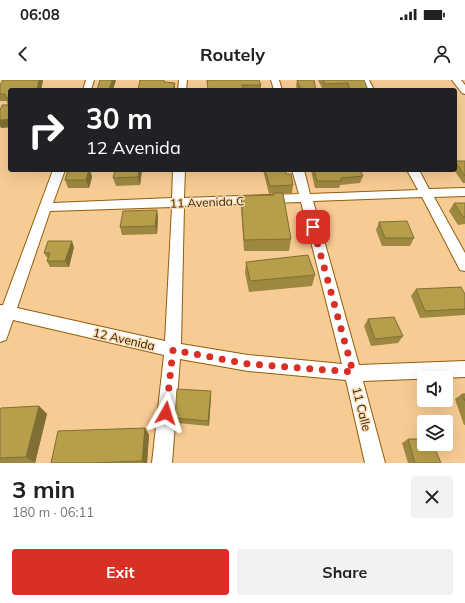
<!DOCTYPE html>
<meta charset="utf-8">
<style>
:root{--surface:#fff;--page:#f2f2f2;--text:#202124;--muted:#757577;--accent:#d93025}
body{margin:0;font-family:Mulish,sans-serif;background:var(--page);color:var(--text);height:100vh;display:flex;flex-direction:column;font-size:15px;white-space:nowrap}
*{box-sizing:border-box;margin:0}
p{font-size:13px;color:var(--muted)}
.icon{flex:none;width:22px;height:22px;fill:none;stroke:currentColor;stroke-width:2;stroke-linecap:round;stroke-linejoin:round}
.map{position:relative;height:383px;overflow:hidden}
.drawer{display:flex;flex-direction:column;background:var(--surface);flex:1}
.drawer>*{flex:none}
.banner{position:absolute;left:8px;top:8px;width:449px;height:84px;border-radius:4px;box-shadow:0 4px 16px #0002;background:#202124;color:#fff;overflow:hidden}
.buttons{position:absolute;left:417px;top:291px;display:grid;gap:8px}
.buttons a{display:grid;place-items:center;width:36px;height:36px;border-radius:4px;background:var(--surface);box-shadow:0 4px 16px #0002;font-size:20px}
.pin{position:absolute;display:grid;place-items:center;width:34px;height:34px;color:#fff;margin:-17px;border-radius:8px;box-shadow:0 2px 6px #0006}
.me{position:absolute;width:44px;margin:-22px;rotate:6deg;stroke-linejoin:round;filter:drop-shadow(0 0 3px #0008)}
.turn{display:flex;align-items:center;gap:14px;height:84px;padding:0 12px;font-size:18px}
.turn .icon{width:52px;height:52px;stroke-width:2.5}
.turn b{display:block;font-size:28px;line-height:34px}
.round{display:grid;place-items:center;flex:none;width:42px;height:42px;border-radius:4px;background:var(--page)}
.overview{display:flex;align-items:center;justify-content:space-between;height:68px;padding:0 12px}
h1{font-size:24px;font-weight:700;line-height:30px}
.button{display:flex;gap:8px;margin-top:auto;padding:8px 12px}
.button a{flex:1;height:46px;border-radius:4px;background:var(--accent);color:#fff;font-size:16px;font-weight:700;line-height:46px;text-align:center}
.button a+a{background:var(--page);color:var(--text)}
.status{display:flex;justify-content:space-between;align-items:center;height:28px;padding:0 20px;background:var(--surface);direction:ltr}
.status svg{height:11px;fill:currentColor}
header{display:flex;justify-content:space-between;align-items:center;height:52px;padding:0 12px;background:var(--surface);font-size:18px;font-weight:700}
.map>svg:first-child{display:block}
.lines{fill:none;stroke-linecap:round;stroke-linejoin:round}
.minor-casing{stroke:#905e0b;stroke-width:2}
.minor{fill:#fff;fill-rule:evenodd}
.wall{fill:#9d8840}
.shaded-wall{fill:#806f34}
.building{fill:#b79e4b;stroke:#806f34}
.route{stroke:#d93025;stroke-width:7;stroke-dasharray:0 12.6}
.labels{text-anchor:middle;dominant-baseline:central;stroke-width:3;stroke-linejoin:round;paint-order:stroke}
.street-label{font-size:12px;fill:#3a2405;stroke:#fcdab1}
</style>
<div class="status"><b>06:08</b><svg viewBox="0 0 49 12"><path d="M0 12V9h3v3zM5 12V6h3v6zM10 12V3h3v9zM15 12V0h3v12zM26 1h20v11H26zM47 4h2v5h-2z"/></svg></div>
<header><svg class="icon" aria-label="back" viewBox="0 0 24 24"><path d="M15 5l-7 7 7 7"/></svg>Routely<svg class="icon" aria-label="person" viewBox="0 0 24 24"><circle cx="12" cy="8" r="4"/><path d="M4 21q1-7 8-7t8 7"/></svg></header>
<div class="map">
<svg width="465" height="383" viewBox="0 0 465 383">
<rect width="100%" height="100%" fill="#f7cb94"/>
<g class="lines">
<g class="minor-casing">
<path id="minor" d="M 86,0 L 94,0 L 91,10 L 83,10 Z
M 179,0 L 187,0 L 186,10 L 178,10 Z
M 271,0 L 279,0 L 282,10 L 274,10 Z
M 361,0 L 369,0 L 374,10 L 366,10 Z
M 452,0 L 461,0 L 465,5 L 465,14 L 462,13 Z
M 53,90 L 65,90 L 53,123 L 172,118 L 173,90 L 185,90 L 184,118 L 299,114 L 292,90 L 304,90 L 310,114 L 418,110 L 407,90 L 419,90 L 429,109 L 465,108 L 465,116 L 434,117 L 465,173 L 465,191 L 460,190 L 422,117 L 313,121 L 359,285 L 465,281 L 465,297 L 363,301 L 385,383 L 365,383 L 346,300 L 248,291 L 180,279 L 172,383 L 152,383 L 164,275 L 13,240 L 6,260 L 0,262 L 0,225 L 3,225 ZM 301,122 L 342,284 L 248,275 L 181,264 L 184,126 ZM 172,127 L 165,261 L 17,228 L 50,131 Z"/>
</g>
<use href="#minor" class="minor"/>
</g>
<path class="wall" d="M 3,0 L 43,0 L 41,10 L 10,10 L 10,47 L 1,48 L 8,23 L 7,21 L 0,21 L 0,5 Z
M 207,0 L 260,0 L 259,0 L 261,5 L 261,10 L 208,10 Z
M 297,0 L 316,10 L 297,10 L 296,6 Z
M 318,0 L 364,0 L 368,10 L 323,10 Z
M 455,81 L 465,81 L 465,103 L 463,103 L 454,90 L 455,90 Z
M 68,90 L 90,90 L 92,97 L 89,108 L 68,108 L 65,100 Z
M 115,90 L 142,90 L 140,105 L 116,106 L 113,98 Z
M 263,90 L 286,90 L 286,94 L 293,105 L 292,113 L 283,113 L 291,159 L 289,171 L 244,171 L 241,128 L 241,116 L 273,115 L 273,113 L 269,114 Z
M 311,90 L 360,90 L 363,96 L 360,103 L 340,105 L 339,108 L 315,108 Z
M 454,123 L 465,123 L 465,144 L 458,145 L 449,131 Z
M 157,130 L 158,138 L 157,154 L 122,155 L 120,147 Z
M 379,142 L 414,158 L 410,166 L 382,166 L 376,150 Z
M 74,167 L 69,187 L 50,187 L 47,181 L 48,179 L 44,173 Z
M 246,182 L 315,195 L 312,206 L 249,212 L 245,193 Z
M 416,209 L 465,214 L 465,235 L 420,238 L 411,216 Z
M 368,239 L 403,256 L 398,263 L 371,266 L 364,246 Z
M 462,314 L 465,314 L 465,345 L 464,345 L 455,319 Z
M 211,316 L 209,346 L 177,343 L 175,338 Z
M 39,326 L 47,334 L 35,383 L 0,383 L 0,330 Z
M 145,348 L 149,355 L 147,383 L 51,383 Z
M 408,359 L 441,383 L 408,383 L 402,363 Z"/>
<path class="shaded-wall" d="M 39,0 L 43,0 L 41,10 L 37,10 Z
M 112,0 L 116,0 L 113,10 L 109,10 Z
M 175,3 L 175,10 L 173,10 Z
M 10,39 L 10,47 L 1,48 L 0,46 L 0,40 Z
M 89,90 L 90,90 L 92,97 L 89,108 L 86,100 Z
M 139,90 L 142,90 L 140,105 L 138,97 Z
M 157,130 L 158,138 L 157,154 L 155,146 Z
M 72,161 L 74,167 L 69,187 L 65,181 Z
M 211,311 L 211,316 L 209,346 L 208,341 Z
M 39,326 L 47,334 L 35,383 L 26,377 Z
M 145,348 L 149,355 L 147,383 L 144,383 L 142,381 Z"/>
<path class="building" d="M 3,0 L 39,0 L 37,10 L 10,10 L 10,39 L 0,40 L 0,31 L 2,25 L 8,25 L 8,18 L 5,16 L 5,14 L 0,14 L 0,5 Z
M 100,0 L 112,0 L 109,10 L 97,10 Z
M 140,0 L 164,0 L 164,2 L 175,3 L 173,10 L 138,10 Z
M 207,0 L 259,0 L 261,5 L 242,5 L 243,10 L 208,10 Z
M 297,0 L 314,0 L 316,10 L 301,10 Z
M 323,0 L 364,0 L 368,10 L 350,10 L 348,3 L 325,4 Z
M 455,81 L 465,81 L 465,96 Z
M 68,90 L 89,90 L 86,100 L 65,100 Z
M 115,90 L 139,90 L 138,97 L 113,98 Z
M 265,90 L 286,90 L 286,94 L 291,94 L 293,105 L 270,106 Z
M 314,90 L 360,90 L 363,96 L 341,98 L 341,101 L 317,101 Z
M 273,113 L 283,113 L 291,159 L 244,160 L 241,116 L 274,115 Z
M 454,123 L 465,123 L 465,137 L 463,137 Z
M 157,130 L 155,146 L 120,147 L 123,131 Z
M 407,141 L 414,158 L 385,158 L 379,142 Z
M 48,161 L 72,161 L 65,181 L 47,181 L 50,173 L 44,173 Z
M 308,175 L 315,195 L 250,201 L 246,182 Z
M 461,207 L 465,214 L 465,229 L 425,231 L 416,209 Z
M 394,237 L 403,256 L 375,259 L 368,239 Z
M 177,309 L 211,311 L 208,341 L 175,338 Z
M 462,314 L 465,314 L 465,321 Z
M 39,326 L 26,377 L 0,378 L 0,330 L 1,328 Z
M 145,348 L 142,381 L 92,383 L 51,383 L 58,351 Z
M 408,359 L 424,359 L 424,364 L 433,364 L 441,383 L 415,383 Z"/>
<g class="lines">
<path class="route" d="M 166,333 L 173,270 L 248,284 L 353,292 L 313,147"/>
</g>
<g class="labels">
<g class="street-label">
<text transform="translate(207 122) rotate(-2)">11 Avenida C</text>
<text transform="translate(124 259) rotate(13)">12 Avenida</text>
<text transform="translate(362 329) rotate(76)">11 Calle</text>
</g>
</g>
</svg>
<div class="buttons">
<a><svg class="icon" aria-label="sound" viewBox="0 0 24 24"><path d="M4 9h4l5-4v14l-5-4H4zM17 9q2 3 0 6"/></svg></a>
<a><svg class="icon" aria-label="layers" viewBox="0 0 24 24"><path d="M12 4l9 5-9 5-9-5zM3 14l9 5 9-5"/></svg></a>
</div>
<div class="pin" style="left:313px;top:147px;background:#d93025"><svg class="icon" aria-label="arrive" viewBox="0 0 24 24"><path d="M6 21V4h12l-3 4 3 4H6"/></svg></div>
<svg class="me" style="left:166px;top:333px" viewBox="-20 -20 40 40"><path d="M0-17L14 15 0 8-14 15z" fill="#d93025" stroke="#fff" stroke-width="4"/></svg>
<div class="banner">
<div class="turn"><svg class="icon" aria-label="right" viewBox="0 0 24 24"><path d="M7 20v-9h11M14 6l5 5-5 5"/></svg><div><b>30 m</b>12 Avenida</div></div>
</div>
</div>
<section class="drawer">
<div class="overview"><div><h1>3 min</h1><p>180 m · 06:11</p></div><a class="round"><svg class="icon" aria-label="close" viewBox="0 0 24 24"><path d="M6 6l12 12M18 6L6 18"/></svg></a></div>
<div class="button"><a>Exit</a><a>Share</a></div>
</section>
